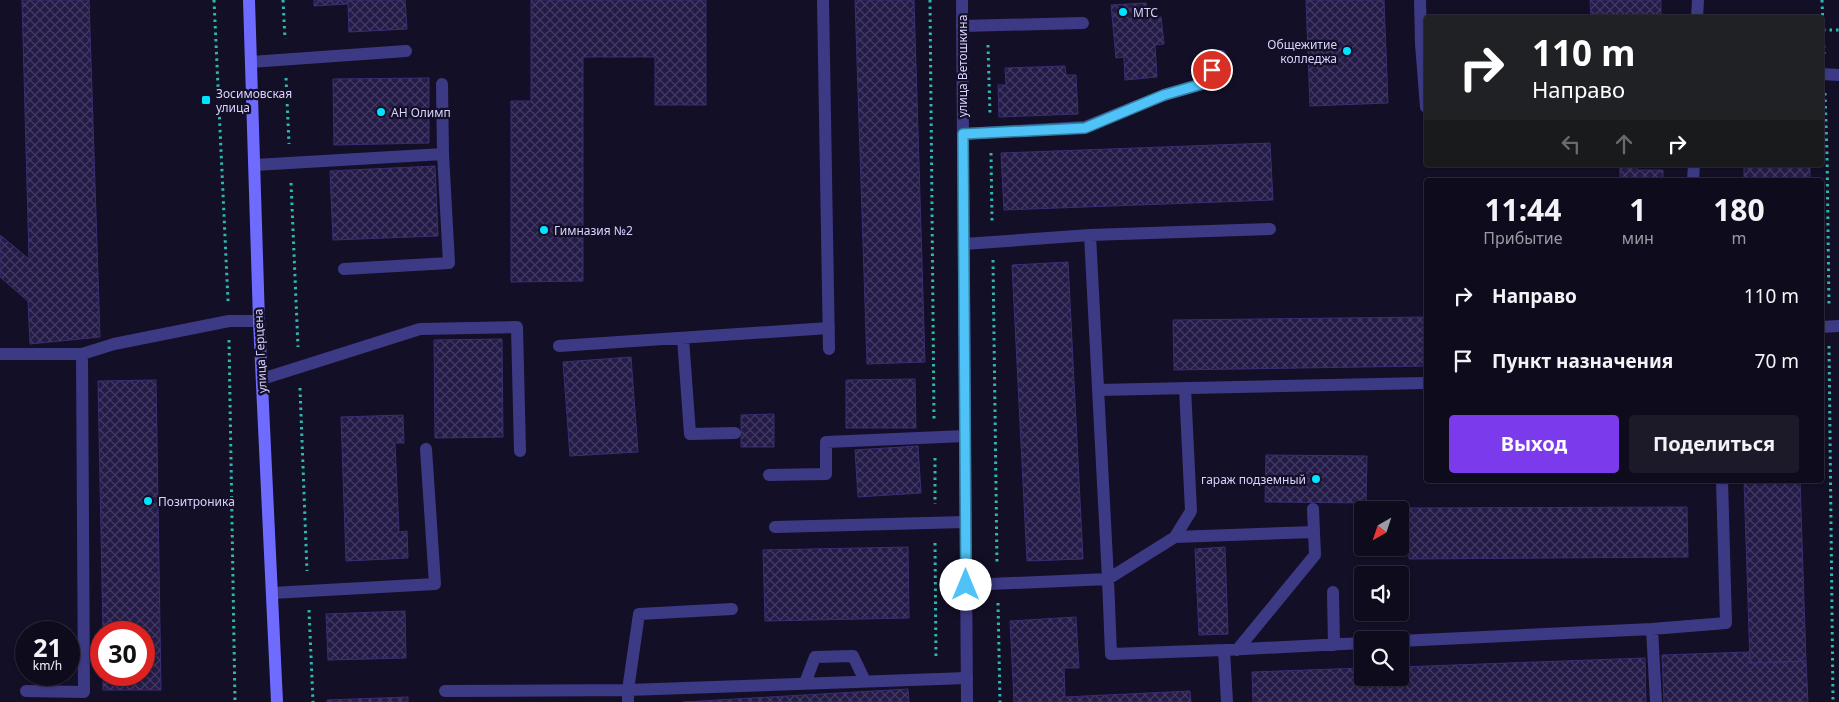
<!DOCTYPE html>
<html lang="ru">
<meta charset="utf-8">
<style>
:root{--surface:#0e0b1c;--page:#1c1929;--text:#f1f3f6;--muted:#9b9ba3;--line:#2e2b3b;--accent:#7c3aed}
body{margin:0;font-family:"Noto Sans",sans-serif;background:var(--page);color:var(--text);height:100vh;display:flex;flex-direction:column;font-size:19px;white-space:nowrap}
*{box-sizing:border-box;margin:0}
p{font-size:16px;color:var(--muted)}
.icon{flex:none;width:28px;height:28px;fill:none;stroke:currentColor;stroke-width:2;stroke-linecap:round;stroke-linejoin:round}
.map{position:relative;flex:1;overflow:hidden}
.drawer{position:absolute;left:1424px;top:178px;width:400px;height:305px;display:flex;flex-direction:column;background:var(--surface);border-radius:5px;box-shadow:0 1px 4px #0004,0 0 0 1px var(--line)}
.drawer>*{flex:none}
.hud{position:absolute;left:1424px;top:15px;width:400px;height:152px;border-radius:5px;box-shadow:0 1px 4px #0004,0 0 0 1px var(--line);background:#202124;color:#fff;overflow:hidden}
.needle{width:32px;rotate:219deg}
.buttons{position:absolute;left:1354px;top:501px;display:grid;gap:10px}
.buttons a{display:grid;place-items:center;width:55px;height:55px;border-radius:5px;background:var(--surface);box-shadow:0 1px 4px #0004,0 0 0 1px var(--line);font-size:25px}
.speed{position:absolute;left:15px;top:621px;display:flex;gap:10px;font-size:25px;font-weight:700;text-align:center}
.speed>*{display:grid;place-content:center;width:65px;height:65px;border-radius:50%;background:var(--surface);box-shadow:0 1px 4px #0004,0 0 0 1px var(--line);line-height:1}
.speed small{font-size:12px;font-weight:400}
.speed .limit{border:8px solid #d22;background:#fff;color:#111}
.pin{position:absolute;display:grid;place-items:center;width:42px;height:42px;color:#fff;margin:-21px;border:2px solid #fff;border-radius:50%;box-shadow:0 1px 5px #0007}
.me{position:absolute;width:55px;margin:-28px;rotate:0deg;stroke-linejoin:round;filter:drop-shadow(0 0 4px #0008)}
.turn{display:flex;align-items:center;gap:18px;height:105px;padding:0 25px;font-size:22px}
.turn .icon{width:65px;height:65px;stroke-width:2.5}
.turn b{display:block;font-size:35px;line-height:42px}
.lanes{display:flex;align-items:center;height:48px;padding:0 25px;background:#0003;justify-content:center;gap:25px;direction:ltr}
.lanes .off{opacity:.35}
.eta{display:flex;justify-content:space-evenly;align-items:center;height:85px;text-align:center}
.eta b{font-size:30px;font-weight:700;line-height:35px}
.cta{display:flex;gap:10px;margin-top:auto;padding:10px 25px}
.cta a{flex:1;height:58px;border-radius:5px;background:var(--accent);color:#fff;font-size:20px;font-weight:700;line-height:58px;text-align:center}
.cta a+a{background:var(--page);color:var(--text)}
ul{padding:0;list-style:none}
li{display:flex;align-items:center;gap:15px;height:65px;padding:0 25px}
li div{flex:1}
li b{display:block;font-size:19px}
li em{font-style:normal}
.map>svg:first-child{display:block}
.building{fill:url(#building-cross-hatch);stroke:#3b2d73}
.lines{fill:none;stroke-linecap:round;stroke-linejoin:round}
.path{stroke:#2fb8b0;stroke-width:3;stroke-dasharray:2.5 4;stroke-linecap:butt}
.service{stroke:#3d3a85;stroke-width:12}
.minor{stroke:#3d3a85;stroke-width:12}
.secondary{stroke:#6f6bff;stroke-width:12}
.route-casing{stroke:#337fa1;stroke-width:12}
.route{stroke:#4fc3f7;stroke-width:9}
.poi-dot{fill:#00e5ff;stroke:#130f26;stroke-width:2}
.labels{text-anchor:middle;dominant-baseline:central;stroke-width:4.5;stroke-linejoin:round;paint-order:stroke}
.poi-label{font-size:12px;fill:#d9d4ff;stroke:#130f26;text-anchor:start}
.street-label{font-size:12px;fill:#d9d4ff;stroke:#130f26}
</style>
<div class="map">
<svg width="1839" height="702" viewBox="0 0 1839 702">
<defs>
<pattern id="building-cross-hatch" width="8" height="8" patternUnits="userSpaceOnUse" patternTransform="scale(1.25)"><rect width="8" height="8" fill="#241b47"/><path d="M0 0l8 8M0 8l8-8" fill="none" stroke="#433b63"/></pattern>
</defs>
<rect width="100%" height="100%" fill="#130f26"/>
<path class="building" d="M 22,0 L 89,0 L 100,337 L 30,344 L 28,301 L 0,277 L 0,235 L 29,259 Z
M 314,0 L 405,0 L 407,29 L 349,32 L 348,4 L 314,6 Z
M 531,0 L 706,0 L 706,105 L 655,105 L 655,57 L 583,57 L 583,281 L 511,282 L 511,101 L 531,101 Z
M 855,0 L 914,0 L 925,362 L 867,364 Z
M 1306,0 L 1384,0 L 1388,103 L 1310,106 Z
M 1590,0 L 1661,0 L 1661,18 L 1591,18 Z
M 1146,3 L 1147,18 L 1161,17 L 1164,44 L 1155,45 L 1157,77 L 1125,80 L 1124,57 L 1116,58 L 1111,5 Z
M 1065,66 L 1066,75 L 1076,75 L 1078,114 L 999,117 L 998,85 L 1006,85 L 1005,68 Z
M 429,78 L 429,143 L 334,145 L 333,79 Z
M 1270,143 L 1273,200 L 1004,210 L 1001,153 Z
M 1620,165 L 1637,165 L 1637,170 L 1663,170 L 1663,180 L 1458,180 L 1620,179 Z
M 1744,165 L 1810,165 L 1810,180 L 1744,180 Z
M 435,166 L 438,236 L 333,240 L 330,171 Z
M 1068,262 L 1083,559 L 1027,561 L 1012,265 Z
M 1426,317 L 1426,366 L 1174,370 L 1173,320 Z
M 502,339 L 503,437 L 435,438 L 434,340 Z
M 631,357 L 638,452 L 570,456 L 563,362 Z
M 915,379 L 916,428 L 846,428 L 846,380 Z
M 156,380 L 161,690 L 103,690 L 103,675 L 144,675 L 144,632 L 103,632 L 98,381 Z
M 774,414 L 774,447 L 741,447 L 741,415 Z
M 403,415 L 404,443 L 395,443 L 399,532 L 407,531 L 408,558 L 346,561 L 341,417 Z
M 918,446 L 921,493 L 858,497 L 855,450 Z
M 1266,455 L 1367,456 L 1366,503 L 1265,502 Z
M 1744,480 L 1800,480 L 1806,661 L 1750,663 Z
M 1687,507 L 1688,557 L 1409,559 L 1408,508 Z
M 908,547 L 909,618 L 765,621 L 763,550 Z
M 1225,547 L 1228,634 L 1199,635 L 1195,549 Z
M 405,611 L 406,658 L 328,660 L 326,614 Z
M 1076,617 L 1079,668 L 1064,668 L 1065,697 L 1190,691 L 1191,702 L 1014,702 L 1010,621 Z
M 1749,652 L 1750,663 L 1806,661 L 1808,702 L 1664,702 L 1662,655 Z
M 1645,658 L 1646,702 L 1253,702 L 1252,672 L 1362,668 L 1362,678 L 1400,678 L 1400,667 Z
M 908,689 L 909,702 L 683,702 Z
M 408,697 L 408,702 L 327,702 L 327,700 Z"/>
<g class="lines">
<path class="path" d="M 214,0 L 228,301
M 283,0 L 285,39
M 930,0 L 934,419
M 1822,0 L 1824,54
M 1823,30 L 1839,30
M 988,45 L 990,114
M 286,78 L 289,144
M 1825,93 L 1827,153 L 1829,307
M 991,153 L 992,221
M 291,183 L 298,347
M 993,260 L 997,564
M 229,340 L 235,702
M 1829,346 L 1833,702
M 300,388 L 307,571
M 935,458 L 935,504
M 935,543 L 936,659
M 998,603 L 1000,702
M 309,610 L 313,702"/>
<path class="service" d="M 823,0 L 829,349
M 1420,0 L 1421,44 L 1426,107
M 1697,18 L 1698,0
M 962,26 L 1083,23
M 251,62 L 406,51
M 1821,74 L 1839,75
M 442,84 L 443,154
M 963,134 L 1085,127 L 1164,95 L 1202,84 L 1221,56
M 255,165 L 443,154 L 449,263 L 344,269
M 1693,180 L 1694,165
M 1090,235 L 1270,229
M 964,244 L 1090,235 L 1108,579 L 1175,537 L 1191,511 L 1185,388
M 1821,327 L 1839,326
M 683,338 L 690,434 L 735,433
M 559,346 L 829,328
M 0,354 L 82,354 L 114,344 L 229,321 L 259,321
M 262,379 L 420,329 L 517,327 L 520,451
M 1098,390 L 1426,383
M 769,475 L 826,474 L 826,442 L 965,436
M 775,527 L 965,522
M 1175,537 L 1314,532
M 966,585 L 1108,579 L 1111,654 L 1224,650
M 1333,592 L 1334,645
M 272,593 L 435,584 L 426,449
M 1652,629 L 1726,623 L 1722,480
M 1400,641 L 1652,629 L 1656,702
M 1237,650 L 1315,555 L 1313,509
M 805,683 L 815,657 L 853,656 L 865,681
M 26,691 L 84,692 L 82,354
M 445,691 L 628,690 L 639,614 L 732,609
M 628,702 L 628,690 L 967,678
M 1227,702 L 1224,650 L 1362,643"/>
<path class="minor" d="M 962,0 L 967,702"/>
<path class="secondary" d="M 249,0 L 259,321 L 277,702"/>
</g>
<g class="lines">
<g class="route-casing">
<path id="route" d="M 966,585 L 963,134 L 1085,128 L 1164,95 L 1202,84 L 1212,70"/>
</g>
<use href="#route" class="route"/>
</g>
<g class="poi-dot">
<circle cx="1123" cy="12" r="5"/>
<circle cx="1347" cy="51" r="5"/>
<rect x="201" y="95" width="10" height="10" rx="2.5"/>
<circle cx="381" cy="112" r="5"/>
<circle cx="544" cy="230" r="5"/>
<circle cx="1316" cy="479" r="5"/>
<circle cx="148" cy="501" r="5"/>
</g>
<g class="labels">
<g class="poi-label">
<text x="1133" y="12">МТС</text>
<text x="1337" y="44" text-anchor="end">Общежитие<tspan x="1337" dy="14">колледжа</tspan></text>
<text x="216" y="93">Зосимовская<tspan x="216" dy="14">улица</tspan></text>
<text x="391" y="112">АН Олимп</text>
<text x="554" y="230">Гимназия №2</text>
<text x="1306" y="479" text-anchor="end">гараж подземный</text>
<text x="158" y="501">Позитроника</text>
</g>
<g class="street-label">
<text transform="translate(962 66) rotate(-90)">улица Ветошкина</text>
<text transform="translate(260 351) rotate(-93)">улица Герцена</text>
</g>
</g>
</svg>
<div class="buttons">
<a><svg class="needle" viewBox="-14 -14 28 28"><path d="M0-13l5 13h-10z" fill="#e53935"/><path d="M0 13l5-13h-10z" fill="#9b9ba3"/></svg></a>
<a><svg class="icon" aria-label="sound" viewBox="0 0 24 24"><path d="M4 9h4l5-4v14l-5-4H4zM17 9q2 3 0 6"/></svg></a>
<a><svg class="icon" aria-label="search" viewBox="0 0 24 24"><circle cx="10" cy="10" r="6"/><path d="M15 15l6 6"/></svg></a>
</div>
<div class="speed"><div>21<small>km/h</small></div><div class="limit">30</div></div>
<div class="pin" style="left:1212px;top:70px;background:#d93025"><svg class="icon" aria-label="arrive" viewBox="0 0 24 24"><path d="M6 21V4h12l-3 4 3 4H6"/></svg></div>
<svg class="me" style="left:966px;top:585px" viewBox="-20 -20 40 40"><circle r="19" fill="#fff"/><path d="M0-13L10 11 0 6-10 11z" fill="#4fc3f7"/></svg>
<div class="hud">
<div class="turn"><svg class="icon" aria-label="right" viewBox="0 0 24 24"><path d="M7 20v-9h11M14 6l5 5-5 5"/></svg><div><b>110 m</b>Направо</div></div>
<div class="lanes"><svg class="icon off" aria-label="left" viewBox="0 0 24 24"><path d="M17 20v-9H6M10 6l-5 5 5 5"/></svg><svg class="icon off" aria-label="ahead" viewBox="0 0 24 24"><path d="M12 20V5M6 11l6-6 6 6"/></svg><svg class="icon" aria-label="right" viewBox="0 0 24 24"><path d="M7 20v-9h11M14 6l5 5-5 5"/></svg></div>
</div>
<section class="drawer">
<div class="eta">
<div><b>11:44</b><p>Прибытие</p></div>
<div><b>1</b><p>мин</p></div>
<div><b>180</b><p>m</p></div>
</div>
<ul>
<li><svg class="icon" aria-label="right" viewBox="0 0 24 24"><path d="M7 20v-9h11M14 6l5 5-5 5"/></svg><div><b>Направо</b></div><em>110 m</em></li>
<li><svg class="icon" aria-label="arrive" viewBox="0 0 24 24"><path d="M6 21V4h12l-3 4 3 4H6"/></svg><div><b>Пункт назначения</b></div><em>70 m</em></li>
</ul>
<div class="cta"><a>Выход</a><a>Поделиться</a></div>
</section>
</div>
